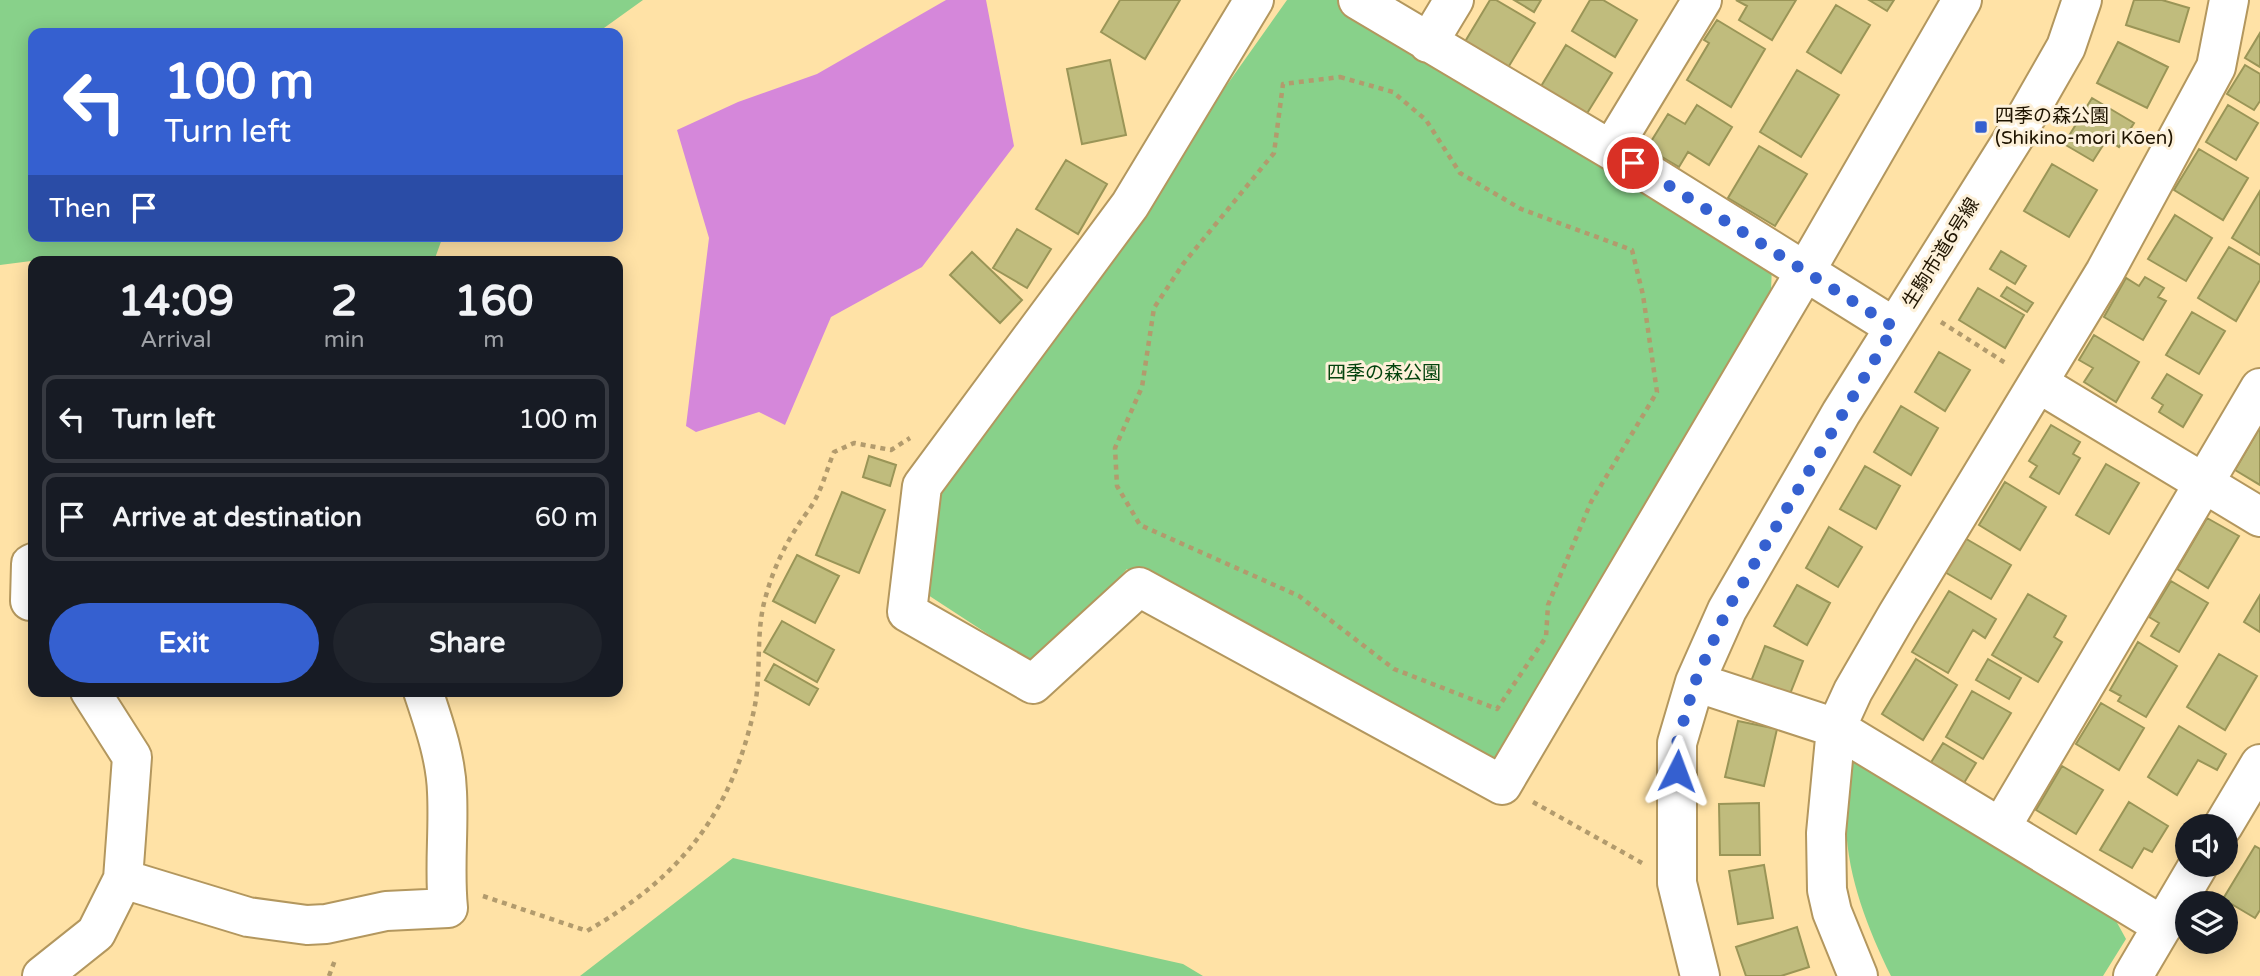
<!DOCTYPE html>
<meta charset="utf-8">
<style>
:root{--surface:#171b24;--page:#20242c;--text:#f1f3f6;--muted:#9ea1a6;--line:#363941;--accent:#3560d0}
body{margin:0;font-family:"Varela Round","Noto Sans JP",sans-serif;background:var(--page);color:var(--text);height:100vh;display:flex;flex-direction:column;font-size:26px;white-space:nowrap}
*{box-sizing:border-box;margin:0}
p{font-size:23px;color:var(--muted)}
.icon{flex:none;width:38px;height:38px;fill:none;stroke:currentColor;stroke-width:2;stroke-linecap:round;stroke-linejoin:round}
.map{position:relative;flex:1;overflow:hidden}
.side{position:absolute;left:28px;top:256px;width:595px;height:441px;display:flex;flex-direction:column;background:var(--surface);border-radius:14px;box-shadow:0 4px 18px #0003}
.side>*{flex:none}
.hud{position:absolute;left:28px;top:28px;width:595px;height:214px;border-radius:14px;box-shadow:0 4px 18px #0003;background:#3560d0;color:#fff;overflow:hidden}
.controls{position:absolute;left:2175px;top:814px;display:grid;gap:14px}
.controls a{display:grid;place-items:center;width:63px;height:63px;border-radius:50%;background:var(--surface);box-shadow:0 4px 18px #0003;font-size:35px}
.pin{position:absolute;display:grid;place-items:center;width:60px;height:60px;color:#fff;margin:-30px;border:4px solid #fff;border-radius:50%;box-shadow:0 2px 7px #0007}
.me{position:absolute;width:77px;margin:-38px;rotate:3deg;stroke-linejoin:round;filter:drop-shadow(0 0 5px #0008)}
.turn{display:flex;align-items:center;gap:24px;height:147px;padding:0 21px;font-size:32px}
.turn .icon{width:91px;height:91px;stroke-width:2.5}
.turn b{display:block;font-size:49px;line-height:60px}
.then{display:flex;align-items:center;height:66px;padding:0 21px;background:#0003;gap:14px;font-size:26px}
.eta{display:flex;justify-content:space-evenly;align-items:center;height:119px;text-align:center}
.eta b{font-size:42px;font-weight:700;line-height:49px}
.cta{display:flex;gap:14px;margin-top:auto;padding:14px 21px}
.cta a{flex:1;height:80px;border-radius:42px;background:var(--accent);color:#fff;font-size:28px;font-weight:700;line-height:80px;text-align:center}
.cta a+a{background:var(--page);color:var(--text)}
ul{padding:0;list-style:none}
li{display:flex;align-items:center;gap:21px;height:88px;margin:0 14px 10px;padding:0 7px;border:4px solid var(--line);border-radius:14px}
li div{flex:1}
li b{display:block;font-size:26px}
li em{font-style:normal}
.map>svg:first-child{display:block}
.green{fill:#88d18a}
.water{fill:#d587da}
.building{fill:#c0bc7d;stroke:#9a9557;stroke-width:2}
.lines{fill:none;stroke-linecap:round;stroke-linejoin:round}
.minor-casing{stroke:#b3975e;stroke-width:42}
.path{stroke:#b29b6d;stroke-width:4.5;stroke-dasharray:5 5;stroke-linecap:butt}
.minor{stroke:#fff;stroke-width:38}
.route{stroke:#3560d0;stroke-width:12;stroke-dasharray:0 21.6}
.poi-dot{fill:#3560d0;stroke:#fdf1da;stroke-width:2.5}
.labels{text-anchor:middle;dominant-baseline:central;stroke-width:6;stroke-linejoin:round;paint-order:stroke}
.poi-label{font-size:19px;fill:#1f1400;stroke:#fdf1da;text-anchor:start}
.street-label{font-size:19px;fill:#1f1400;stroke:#fdf1da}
.park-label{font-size:19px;fill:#04440e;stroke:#fdf1da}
</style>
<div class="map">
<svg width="2260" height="976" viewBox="0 0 2260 976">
<rect width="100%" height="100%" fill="#ffe2a6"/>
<path class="green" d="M 0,0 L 643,0 L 597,33 L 33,33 L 33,236 L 443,236 L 434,261 L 73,261 L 70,256 L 0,265 Z
M 1287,0 L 1338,0 L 1772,265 L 1771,291 L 1563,649 L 1515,722 L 1493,763 L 1127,569 L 1048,657 L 1029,661 L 928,595 L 942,487 Z
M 1851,750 L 2109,908 L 2126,939 L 2103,976 L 1891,976 C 1868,929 1848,879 1846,826 C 1845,801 1850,775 1851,750 Z
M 733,858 L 1031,930 L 1183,964 L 1203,976 L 580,976 Z"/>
<path class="water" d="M 946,0 L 986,0 L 1014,146 L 922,267 L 831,317 L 785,425 L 759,412 L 696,432 L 686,426 L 709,238 L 677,130 L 738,102 L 817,74 Z"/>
<path class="building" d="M 1120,0 L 1180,0 L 1145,59 L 1101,32 Z
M 1490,0 L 1496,0 L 1535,23 L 1506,71 L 1463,45 Z
M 1514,0 L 1541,0 L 1534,12 Z
M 1590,0 L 1603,0 L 1637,20 L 1615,57 L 1572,31 Z
M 1736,0 L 1796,0 L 1772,40 L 1739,20 L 1747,6 Z
M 1869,0 L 1894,0 L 1887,11 Z
M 2134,0 L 2162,0 L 2189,8 L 2179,42 L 2126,25 Z
M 1836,5 L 1870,25 L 1841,73 L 1807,52 Z
M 1717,20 L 1765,49 L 1731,107 L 1687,80 L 1709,43 L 1704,40 Z
M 2260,33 L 2260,67 L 2245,58 Z
M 2118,42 L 2168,67 L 2147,108 L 2097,83 Z
M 1566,45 L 1612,73 L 1586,115 L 1540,88 Z
M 1110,60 L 1126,135 L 1082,144 L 1067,69 Z
M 2245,65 L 2260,74 L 2260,101 L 2254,110 L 2227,94 Z
M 1797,70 L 1839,95 L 1801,157 L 1760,132 Z
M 2092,98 L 2134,123 L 2119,147 L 2107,139 L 2093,161 L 2064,144 Z
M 1697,105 L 1732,127 L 1709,165 L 1688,152 L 1679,167 L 1647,148 L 1668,114 L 1685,124 Z
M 2228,105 L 2258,123 L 2236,160 L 2206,142 Z
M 1759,146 L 1807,174 L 1775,226 L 1728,198 Z
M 2199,149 L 2248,178 L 2223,220 L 2174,190 Z
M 1066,160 L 1107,184 L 1078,234 L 1036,209 Z
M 2052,164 L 2097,190 L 2069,237 L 2024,211 Z
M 2260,191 L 2260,255 L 2232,238 Z
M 2175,215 L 2212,238 L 2186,281 L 2148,259 Z
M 1017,229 L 1051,249 L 1027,288 L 993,268 Z
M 2229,247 L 2260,265 L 2260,280 L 2236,321 L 2198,298 Z
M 2001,251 L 2026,266 L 2015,284 L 1990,269 Z
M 972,252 L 1022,300 L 1000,323 L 950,275 Z
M 2145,277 L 2164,288 L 2158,297 L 2166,301 L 2143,340 L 2104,317 L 2126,278 L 2139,286 Z
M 2007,287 L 2033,303 L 2027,312 L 2001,296 Z
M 1978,288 L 2024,315 L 2005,348 L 1959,320 Z
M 2192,312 L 2225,331 L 2199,374 L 2166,355 Z
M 2094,335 L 2139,362 L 2116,402 L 2084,382 L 2093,368 L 2079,360 Z
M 1939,352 L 1970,370 L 1945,411 L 1915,392 Z
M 2167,374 L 2202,395 L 2183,427 L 2159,412 L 2163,405 L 2152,398 Z
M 1901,406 L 1938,428 L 1911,475 L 1874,452 Z
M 2051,425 L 2080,442 L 2073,454 L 2080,458 L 2059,494 L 2030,477 L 2037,466 L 2029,461 Z
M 2259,429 L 2260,429 L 2260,485 L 2235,470 Z
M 869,456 L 896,465 L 890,486 L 863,477 Z
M 2106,464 L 2139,483 L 2109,534 L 2076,515 Z
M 1865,466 L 1900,486 L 1876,529 L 1840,509 Z
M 2005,482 L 2046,507 L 2020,550 L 1979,525 Z
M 842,492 L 885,510 L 859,573 L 816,555 Z
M 2207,518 L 2239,536 L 2208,588 L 2177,569 Z
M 1829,527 L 1862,547 L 1838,587 L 1806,568 Z
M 1963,537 L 2011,565 L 1991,599 L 1943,571 Z
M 797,555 L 839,576 L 815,623 L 773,601 Z
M 2171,581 L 2208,603 L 2179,652 L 2151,636 L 2159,623 L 2149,617 Z
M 1797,585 L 1830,603 L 1807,645 L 1774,626 Z
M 1949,591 L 1996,619 L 1985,638 L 1973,630 L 1948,673 L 1912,652 Z
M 2028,594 L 2066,616 L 2054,637 L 2062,642 L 2038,682 L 1992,655 Z
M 2260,595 L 2260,632 L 2244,622 Z
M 782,621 L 834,650 L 817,682 L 764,652 Z
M 2138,642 L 2177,666 L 2146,717 L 2118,701 L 2121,696 L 2110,690 Z
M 1765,646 L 1803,661 L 1788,699 L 1750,684 Z
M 2219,654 L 2257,676 L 2225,730 L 2187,707 Z
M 1916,659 L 1957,685 L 1923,740 L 1882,714 Z
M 1988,659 L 2021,678 L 2009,699 L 1976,680 Z
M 774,664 L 818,689 L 809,705 L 765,680 Z
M 1972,691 L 2011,713 L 1983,759 L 1946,737 Z
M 2101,703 L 2144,728 L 2119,770 L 2076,744 Z
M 1738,721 L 1777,729 L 1764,786 L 1725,777 Z
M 2179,726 L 2226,754 L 2217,770 L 2198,760 L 2177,795 L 2148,777 Z
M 1943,743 L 1976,763 L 1964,783 L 1930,764 Z
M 2062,766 L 2103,790 L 2076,834 L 2036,810 Z
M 2129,802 L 2168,826 L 2152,852 L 2144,848 L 2132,868 L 2100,850 Z
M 1759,803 L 1760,855 L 1720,855 L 1719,804 Z
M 2255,846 L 2260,849 L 2260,910 L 2255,918 L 2223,899 Z
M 1764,865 L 1773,918 L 1738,924 L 1729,871 Z
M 1797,927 L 1809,967 L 1781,976 L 1746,976 L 1736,947 Z"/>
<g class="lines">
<g class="minor-casing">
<path id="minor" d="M 1254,0 L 1130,205 L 922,486 L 907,612 L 1033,684 L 1139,587 L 1502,785 L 1806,270 L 1962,0
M 1358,0 L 1611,150 L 1894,327
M 1428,43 L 1454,0
M 1611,150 L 1702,0
M 2038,383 L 2260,517
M 30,601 L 31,564 L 33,563
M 1695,682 L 1836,728 L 2163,926
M 2223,826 L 2260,764
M 2001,827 L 2260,388
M 123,879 L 248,917 L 307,925 L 326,924 L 386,911 L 448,908 C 444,869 449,831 447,792 C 446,758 434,724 423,691
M 42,976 L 96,933 L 123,879 L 132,757 L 90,691
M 1700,976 L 1677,883 L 1677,743 L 1695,682 L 1727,610 L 1841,413 L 2018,131 L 2066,47 L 2082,0
M 1858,976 L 1832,912 L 1827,890 L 1826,833 L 1836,728 L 1853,691 L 1897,615 L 2105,272 L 2216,67 L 2229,0
M 2133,976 L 2199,864"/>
</g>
<path class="path" d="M 1340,77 L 1393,92 L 1426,120 L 1460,173 L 1521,209 L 1632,250 L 1643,295 L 1657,392 L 1591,502 L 1548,605 L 1546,637 L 1497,709 L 1394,669 L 1299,596 L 1140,525 L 1117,486 L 1115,448 L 1142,387 L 1154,308 L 1183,264 L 1274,153 L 1283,84 Z
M 1941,322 L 2007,364
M 1533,802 L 1642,863
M 483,896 L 587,931 C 679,878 731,815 754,710 C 762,674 755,636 765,599 C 772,573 782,550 797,527 C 803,517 812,507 817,496 C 824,482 828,466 834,452 L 854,443 L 891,450 L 910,438
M 329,976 L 335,960"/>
<use href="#minor" class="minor"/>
</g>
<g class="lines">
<path class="route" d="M 1633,163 L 1894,327 L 1727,610 L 1695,682 L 1677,743 L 1677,771"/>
</g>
<rect class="poi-dot" x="1974" y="120" width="14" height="14" rx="3.5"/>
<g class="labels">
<g class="poi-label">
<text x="1995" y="116">四季の森公園<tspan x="1995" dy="22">(Shikino-mori Kōen)</tspan></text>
</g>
<g class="street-label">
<text transform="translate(1941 253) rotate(-58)">生駒市道6号線</text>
</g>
<g class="park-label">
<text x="1384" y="373">四季の森公園</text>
</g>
</g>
</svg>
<div class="controls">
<a><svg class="icon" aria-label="sound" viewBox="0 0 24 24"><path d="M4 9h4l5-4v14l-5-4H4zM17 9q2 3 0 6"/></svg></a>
<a><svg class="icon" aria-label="layers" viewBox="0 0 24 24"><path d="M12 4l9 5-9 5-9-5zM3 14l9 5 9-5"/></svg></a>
</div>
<div class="pin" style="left:1633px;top:163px;background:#d93025"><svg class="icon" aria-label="arrive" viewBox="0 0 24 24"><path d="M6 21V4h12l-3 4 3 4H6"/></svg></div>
<svg class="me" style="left:1677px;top:771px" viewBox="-20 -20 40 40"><path d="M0-17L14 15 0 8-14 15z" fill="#3560d0" stroke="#fff" stroke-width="4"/></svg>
<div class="hud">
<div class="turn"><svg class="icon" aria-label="left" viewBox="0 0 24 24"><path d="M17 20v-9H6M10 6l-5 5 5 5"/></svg><div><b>100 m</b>Turn left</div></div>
<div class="then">Then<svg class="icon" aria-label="arrive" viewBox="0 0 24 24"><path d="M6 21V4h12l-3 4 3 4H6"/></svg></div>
</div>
<section class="side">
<div class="eta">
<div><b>14:09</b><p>Arrival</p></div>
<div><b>2</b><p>min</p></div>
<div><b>160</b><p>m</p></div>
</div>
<ul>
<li><svg class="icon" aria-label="left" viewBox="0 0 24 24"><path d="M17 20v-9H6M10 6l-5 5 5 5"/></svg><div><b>Turn left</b></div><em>100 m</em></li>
<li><svg class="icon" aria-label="arrive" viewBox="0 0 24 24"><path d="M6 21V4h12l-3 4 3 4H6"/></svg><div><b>Arrive at destination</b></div><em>60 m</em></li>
</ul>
<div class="cta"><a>Exit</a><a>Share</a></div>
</section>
</div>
